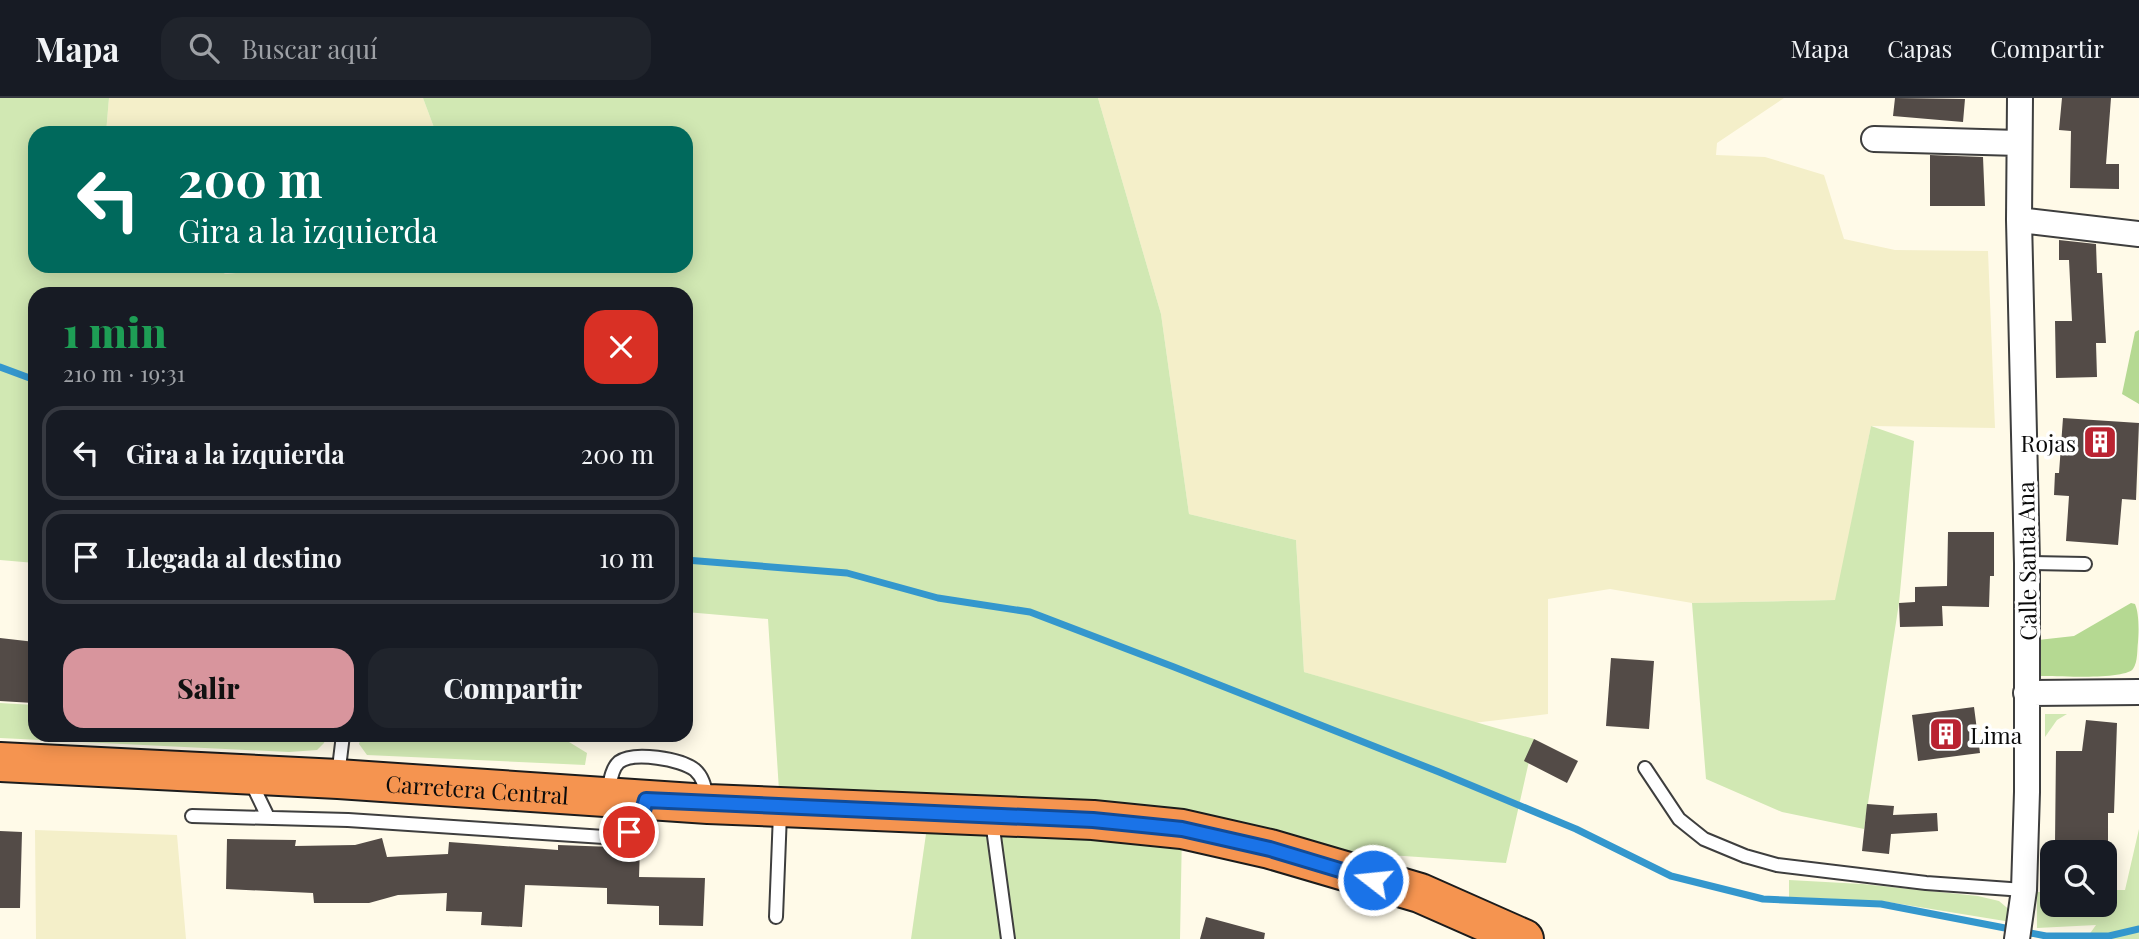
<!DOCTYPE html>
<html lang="es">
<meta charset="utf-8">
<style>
:root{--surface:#171b24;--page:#20242c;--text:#f1f3f6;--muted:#9ea1a6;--line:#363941;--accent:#d8959d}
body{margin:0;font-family:"Playfair Display",serif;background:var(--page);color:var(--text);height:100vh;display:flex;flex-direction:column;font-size:26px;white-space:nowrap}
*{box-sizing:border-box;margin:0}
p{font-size:23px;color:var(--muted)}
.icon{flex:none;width:38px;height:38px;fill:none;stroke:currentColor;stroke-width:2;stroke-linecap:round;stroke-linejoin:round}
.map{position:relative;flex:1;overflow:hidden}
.details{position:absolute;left:28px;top:189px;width:665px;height:455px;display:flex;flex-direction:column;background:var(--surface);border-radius:21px;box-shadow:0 4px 18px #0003}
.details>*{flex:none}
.top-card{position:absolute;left:28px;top:28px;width:665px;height:147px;border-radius:21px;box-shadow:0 4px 18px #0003;background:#00695c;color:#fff;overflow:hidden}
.buttons{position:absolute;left:2040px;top:742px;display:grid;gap:14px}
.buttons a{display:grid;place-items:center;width:77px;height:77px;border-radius:14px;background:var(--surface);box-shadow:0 4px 18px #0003;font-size:35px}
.pin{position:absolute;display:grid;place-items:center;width:60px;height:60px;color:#fff;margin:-30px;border:4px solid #fff;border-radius:50%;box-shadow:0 2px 7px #0007}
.me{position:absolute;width:77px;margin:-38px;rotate:286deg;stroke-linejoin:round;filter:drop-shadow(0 0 5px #0008)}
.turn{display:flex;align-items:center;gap:24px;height:147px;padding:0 35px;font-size:32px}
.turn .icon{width:91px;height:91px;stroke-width:2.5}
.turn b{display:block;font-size:49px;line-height:60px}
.round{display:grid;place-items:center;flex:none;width:74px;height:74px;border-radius:21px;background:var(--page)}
.summary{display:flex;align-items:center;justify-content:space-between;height:119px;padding:0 35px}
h1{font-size:42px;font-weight:800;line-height:52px;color:#1e9e55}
.button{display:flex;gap:14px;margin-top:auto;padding:14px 35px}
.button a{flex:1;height:80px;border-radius:21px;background:var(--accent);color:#111;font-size:28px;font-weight:800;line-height:80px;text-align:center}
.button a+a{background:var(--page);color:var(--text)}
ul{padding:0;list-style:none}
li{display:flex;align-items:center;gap:21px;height:94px;margin:0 14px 10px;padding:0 21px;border:4px solid var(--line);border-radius:21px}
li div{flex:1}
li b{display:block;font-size:26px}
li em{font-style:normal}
header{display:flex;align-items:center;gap:42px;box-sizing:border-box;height:98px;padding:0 35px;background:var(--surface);border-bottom:2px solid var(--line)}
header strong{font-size:33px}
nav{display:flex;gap:38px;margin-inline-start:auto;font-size:24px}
.search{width:490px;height:63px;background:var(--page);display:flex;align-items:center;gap:18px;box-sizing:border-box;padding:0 24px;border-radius:21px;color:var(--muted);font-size:26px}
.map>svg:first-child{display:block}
.farmland{fill:#f4efc9}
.green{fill:#d1e8b3}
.forest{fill:#b5d992}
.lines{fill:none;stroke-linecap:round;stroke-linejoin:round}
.stream{stroke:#3497cd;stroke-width:7}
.building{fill:#534b47}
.lane-casing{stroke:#3e3e3e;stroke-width:16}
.street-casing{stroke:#3e3e3e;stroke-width:28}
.highway-casing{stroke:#1c1c1c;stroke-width:42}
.lane{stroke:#fff;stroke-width:12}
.street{stroke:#fff;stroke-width:24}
.highway{stroke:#f59450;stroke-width:38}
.route-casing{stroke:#114b97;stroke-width:18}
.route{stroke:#1a73e8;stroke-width:12}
.labels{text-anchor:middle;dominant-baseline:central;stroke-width:7;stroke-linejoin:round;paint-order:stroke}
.poi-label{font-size:23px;fill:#0b0b0b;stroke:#fff;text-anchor:end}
.street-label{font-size:23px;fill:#0b0b0b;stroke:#fff}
</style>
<header>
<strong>Mapa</strong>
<div class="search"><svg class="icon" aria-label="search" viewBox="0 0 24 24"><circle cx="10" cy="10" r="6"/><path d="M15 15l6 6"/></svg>Buscar aquí</div>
<nav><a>Mapa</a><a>Capas</a><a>Compartir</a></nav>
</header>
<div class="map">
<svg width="2139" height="841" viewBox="0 0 2139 841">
<rect width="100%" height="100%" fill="#fffae8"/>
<path class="farmland" d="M 109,0 L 423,0 L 436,35 L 106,35 Z
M 1098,0 L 1784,0 L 1717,45 L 1716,57 L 1765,59 L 1824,77 L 1844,141 L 1895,152 L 1988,153 L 1995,330 L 1871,328 L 1836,502 L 1692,505 L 1610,491 L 1548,501 L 1548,616 L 1473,625 L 1304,574 L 1296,442 L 1189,416 L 1161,216 Z
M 205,168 L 309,168 L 226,176 Z
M 35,732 L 177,737 L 186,841 L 36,841 Z"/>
<path class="green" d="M 0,0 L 109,0 L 106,35 L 35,35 L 35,168 L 205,168 L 226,176 L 309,168 L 686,168 L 686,35 L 436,35 L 423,0 L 1098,0 L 1161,216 L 1189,416 L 1296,442 L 1304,574 L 1534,641 L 1506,765 L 1360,755 L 1182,732 L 1180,841 L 911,841 L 928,722 L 780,708 L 768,521 L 686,514 L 686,196 L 35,196 L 35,465 L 0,462 Z
M 1871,328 L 1914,343 L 1899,505 L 1864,731 L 1782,714 L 1706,681 L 1692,505 L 1835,502 Z
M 0,605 L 35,607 L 35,637 L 326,637 L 324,645 L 317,652 L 289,654 L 0,640 Z
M 2045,616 L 2067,616 L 2057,622 L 2045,639 Z
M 362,637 L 547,637 L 569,644 L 587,655 L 585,667 L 367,657 L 359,646 Z
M 2139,731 L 2139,841 L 2086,841 L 2096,827 L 2037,830 L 2037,794 L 2053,794 L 2053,807 L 2105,807 L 2105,792 L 2125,792 Z
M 1789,782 L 1862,786 L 1978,798 L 1999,803 L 2012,814 L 2011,824 L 1882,803 L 1789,799 Z"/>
<path class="forest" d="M 2139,232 L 2139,306 L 2122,296 L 2135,234 Z
M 2131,505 L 2135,506 C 2139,515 2139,532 2138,544 C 2137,551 2138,564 2133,571 C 2124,582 2057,578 2041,578 L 2038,576 L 2038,542 L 2074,538 Z"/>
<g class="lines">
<path class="stream" d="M 0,269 L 35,282
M 686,462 L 847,475 L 938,500 L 1030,514 L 1174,569 L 1439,674 L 1576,731 L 1671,778 L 1763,801 L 1881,806 L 2046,838 L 2109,838 L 2139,831"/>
</g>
<path class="building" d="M 1895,0 L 1965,1 L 1963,24 L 1893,18 Z
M 2062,0 L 2111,0 L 2106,66 L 2119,66 L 2119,91 L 2070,90 L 2071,33 L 2059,32 Z
M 1930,57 L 1983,59 L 1985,108 L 1930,108 Z
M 2059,142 L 2096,146 L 2097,175 L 2102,175 L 2106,245 L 2096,245 L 2097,279 L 2056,280 L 2055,223 L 2072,223 L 2069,162 L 2059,162 Z
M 2063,320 L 2139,325 L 2136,402 L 2122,401 L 2118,447 L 2066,443 L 2069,398 L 2054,397 L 2055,375 L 2059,375 Z
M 1948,434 L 1994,434 L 1994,478 L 1990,478 L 1989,509 L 1942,508 L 1943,528 L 1900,529 L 1899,505 L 1915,504 L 1915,489 L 1947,488 Z
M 0,540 L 35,544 L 33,605 L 0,603 Z
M 1611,560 L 1654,563 L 1649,631 L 1606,628 Z
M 1974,609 L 1980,655 L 1918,663 L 1912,617 Z
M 2086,622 L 2117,625 L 2114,715 L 2108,715 L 2108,746 L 2055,746 L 2056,653 L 2082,653 Z
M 1534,641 L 1578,663 L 1567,685 L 1524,663 Z
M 1867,706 L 1894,708 L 1893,717 L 1937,715 L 1938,733 L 1891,736 L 1889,756 L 1862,753 Z
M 0,733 L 22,734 L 20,810 L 0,810 Z
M 382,740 L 387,759 L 448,756 L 449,744 L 558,752 L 558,747 L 640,750 L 639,779 L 705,780 L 703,828 L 659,827 L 659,808 L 607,806 L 607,790 L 525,787 L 522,829 L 481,827 L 482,814 L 446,813 L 447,795 L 398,797 L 369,805 L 314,805 L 313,795 L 226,791 L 227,741 L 296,742 L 295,748 L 355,747 Z
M 1206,819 L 1265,835 L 1264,841 L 1200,841 Z"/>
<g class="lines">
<g class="lane-casing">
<path id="lane" d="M 2027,465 L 2085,466
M 1645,670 L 1679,721 L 1704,741 L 1745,758 L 1777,767 L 1926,785 L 2024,792
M 338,678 L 343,637
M 250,682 L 268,719
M 608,695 C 610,685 611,671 619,664 C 634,653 681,661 695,672 C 704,680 705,691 708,703
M 192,718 L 348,722 L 604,739 L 629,734 L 639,727 L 645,706
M 992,723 L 1008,841
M 776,819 L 780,715"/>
</g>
<g class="street-casing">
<path id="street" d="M 1874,41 L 2019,45
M 2019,122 L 2139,136
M 2026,595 L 2139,594
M 2017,841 L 2024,792 L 2027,694 L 2027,465 L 2019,122 L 2020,0"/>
</g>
<g class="highway-casing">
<g id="highway">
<path id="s1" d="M 0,664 L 338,681 L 708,706 L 1093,722 L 1182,731 L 1270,751 L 1420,795 L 1524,841"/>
</g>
</g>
<use href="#lane" class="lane"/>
<use href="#street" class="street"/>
<use href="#highway" class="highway"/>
</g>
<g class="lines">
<g class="route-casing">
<path id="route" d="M 629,734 L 639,727 L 646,702 L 1093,722 L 1182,731 L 1270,751 L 1373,782"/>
</g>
<use href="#route" class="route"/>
</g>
<defs>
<g id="building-square" transform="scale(1.75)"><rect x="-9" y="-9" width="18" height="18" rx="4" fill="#ba2331" stroke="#fff"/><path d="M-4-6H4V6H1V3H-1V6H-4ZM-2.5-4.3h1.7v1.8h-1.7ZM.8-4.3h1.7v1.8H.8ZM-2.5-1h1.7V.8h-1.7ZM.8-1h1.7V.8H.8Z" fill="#fff"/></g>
</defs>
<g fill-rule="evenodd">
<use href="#building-square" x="2100" y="344"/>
<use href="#building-square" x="1946" y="636"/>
</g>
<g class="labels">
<g class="poi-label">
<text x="2076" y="344">Rojas</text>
<text x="1970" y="636" text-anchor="start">Lima</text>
</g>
<g class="street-label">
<text transform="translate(2026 463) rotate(-91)">Calle Santa Ana</text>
<text stroke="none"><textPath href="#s1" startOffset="478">Carretera Central</textPath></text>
</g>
</g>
</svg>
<div class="buttons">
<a><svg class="icon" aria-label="search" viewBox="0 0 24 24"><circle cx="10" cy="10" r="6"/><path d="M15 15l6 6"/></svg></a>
</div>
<div class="pin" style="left:629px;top:734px;background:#d93025"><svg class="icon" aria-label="arrive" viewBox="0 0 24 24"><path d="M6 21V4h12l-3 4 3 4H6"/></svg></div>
<svg class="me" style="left:1373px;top:782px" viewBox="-20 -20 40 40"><circle r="17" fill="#1a73e8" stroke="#fff" stroke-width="3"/><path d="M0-11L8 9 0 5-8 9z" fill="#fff"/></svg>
<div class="top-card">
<div class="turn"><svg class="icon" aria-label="left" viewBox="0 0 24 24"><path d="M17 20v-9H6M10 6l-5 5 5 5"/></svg><div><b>200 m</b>Gira a la izquierda</div></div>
</div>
<section class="details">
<div class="summary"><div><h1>1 min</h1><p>210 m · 19:31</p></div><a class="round" style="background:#d93025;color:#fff"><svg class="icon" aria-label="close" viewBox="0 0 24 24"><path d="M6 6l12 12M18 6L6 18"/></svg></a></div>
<ul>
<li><svg class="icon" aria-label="left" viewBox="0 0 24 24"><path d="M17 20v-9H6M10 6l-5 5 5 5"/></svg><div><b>Gira a la izquierda</b></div><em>200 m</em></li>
<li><svg class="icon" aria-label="arrive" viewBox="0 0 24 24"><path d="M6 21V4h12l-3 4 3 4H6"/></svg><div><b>Llegada al destino</b></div><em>10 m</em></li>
</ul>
<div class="button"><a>Salir</a><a>Compartir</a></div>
</section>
</div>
